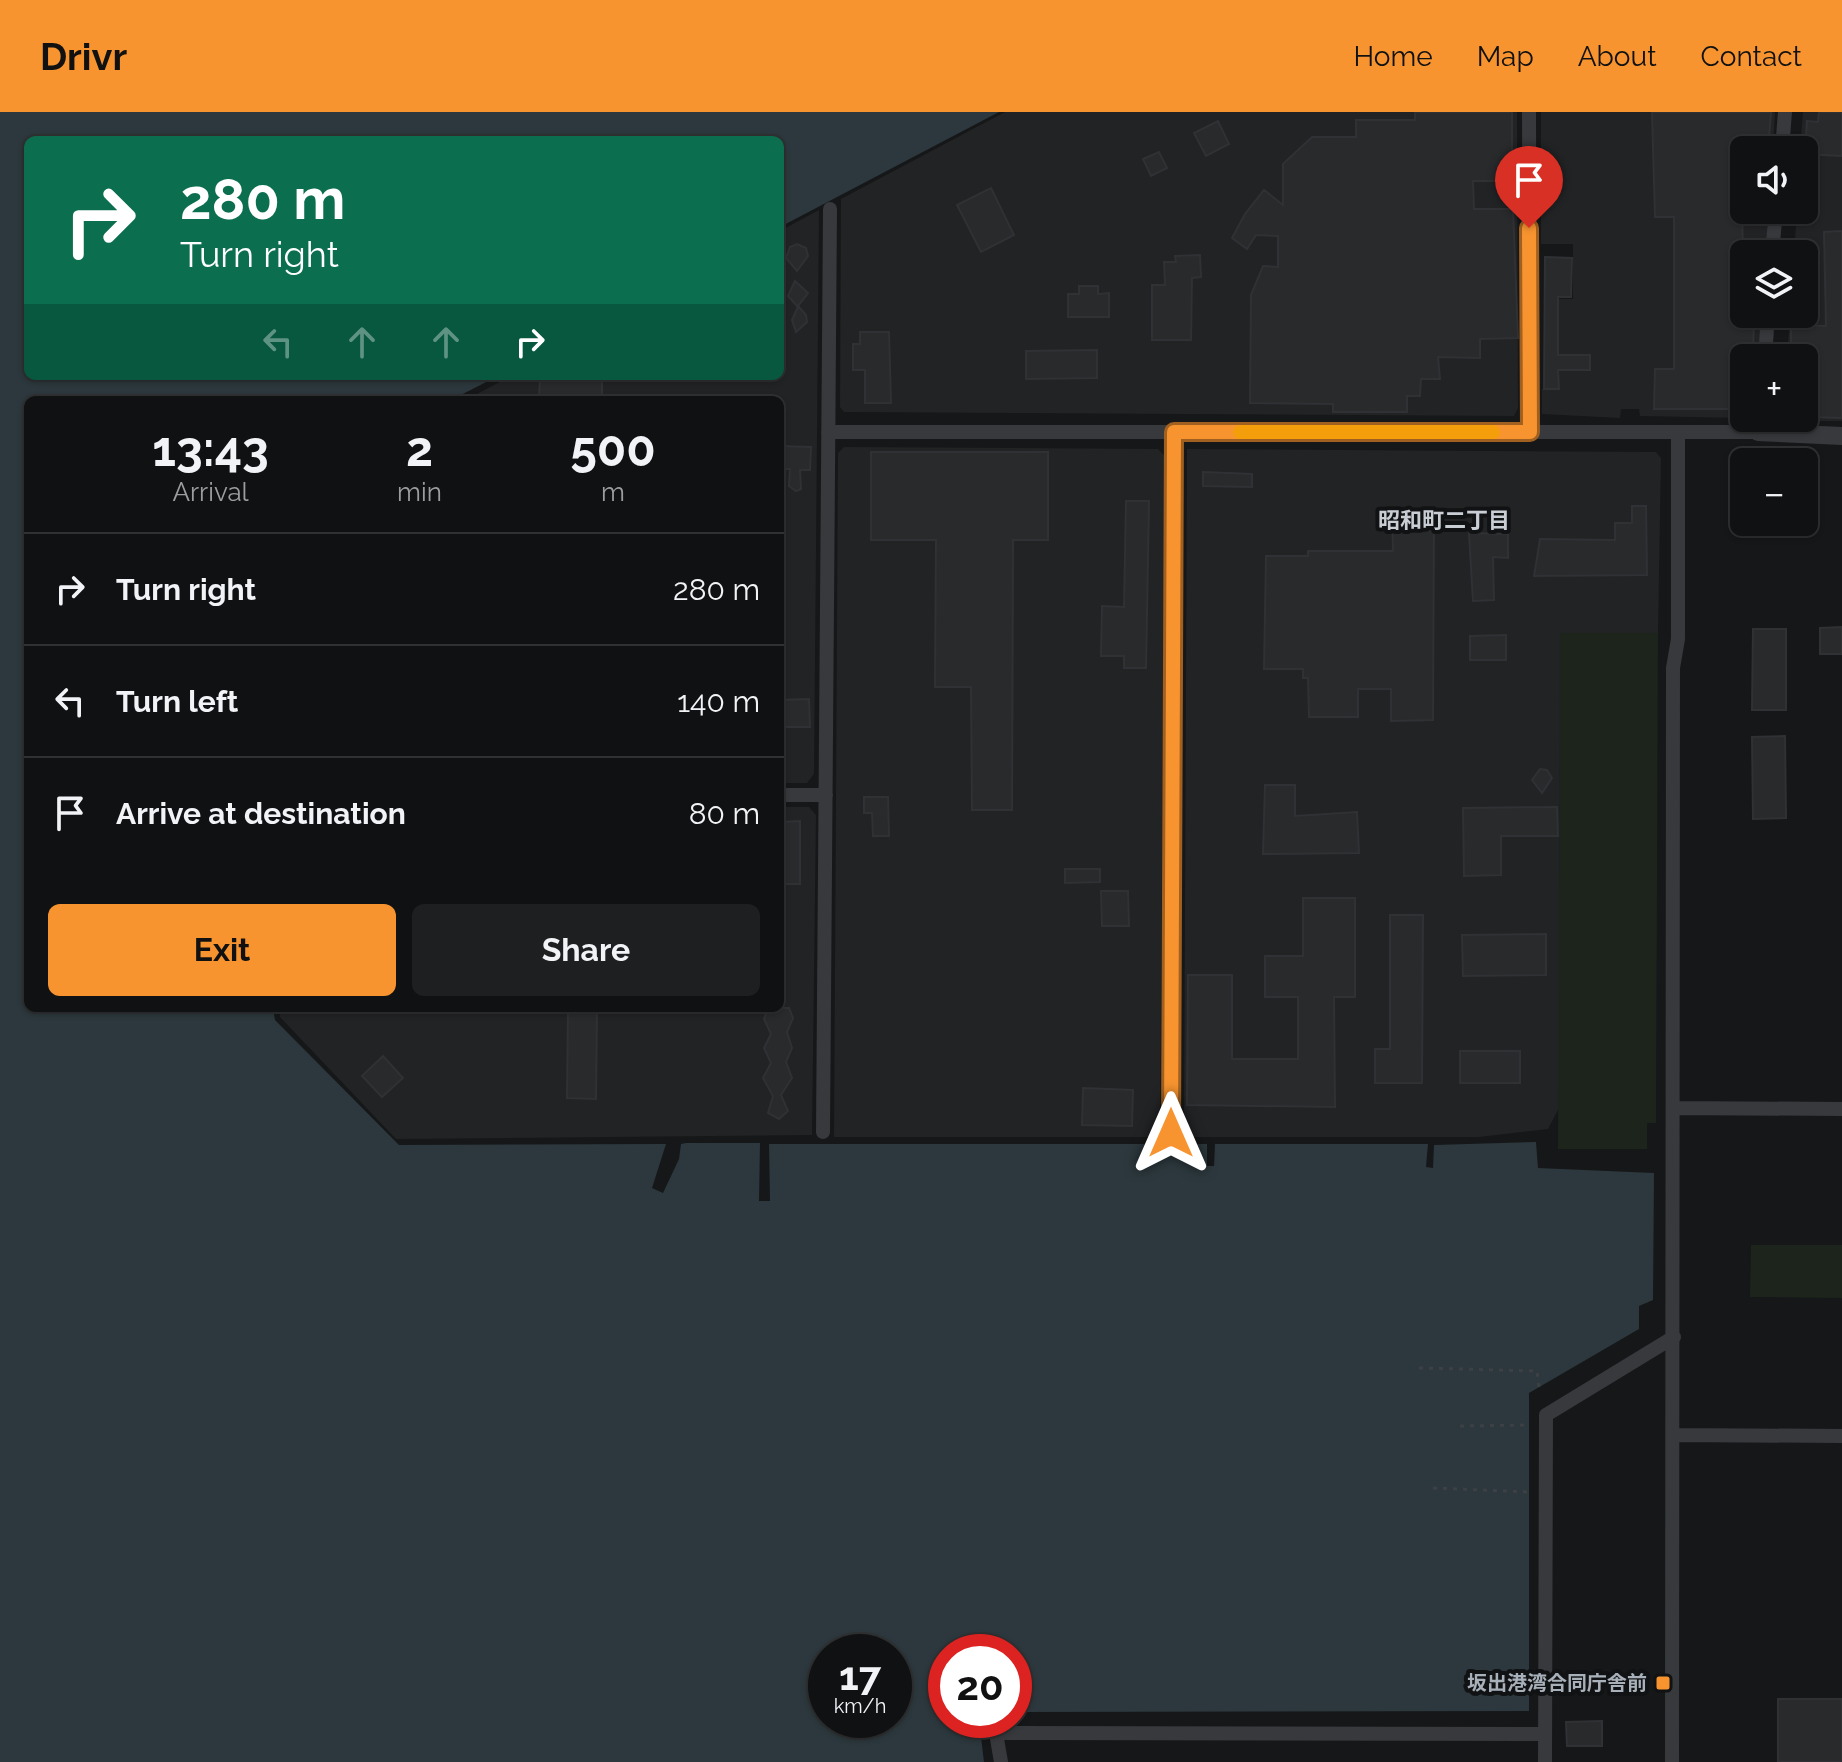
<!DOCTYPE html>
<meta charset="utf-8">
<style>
:root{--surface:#101112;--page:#1e1f20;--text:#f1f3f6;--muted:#9c9d9f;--line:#303132;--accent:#f79430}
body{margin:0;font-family:Raleway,"Noto Sans JP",sans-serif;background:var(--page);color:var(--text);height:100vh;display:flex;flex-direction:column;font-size:30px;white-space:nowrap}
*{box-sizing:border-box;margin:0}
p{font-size:26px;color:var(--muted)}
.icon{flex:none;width:44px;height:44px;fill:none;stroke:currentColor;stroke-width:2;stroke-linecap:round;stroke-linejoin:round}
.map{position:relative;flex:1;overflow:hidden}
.panel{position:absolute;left:24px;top:284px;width:760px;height:616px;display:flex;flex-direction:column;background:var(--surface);border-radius:12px;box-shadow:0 2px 6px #0004,0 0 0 2px var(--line)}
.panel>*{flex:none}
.hud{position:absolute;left:24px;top:24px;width:760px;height:244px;border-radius:12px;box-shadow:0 2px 6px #0004,0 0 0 2px var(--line);background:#0b6e4f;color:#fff;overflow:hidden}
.fabs{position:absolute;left:1730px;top:24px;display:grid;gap:16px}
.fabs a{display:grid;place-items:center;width:88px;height:88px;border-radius:12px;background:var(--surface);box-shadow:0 2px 6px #0004,0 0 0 2px var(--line);font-size:40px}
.speed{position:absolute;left:808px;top:1522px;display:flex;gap:16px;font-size:40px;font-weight:700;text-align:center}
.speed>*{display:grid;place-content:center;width:104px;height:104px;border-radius:50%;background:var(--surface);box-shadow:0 2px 6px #0004,0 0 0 2px var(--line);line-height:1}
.speed small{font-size:20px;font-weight:400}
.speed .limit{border:12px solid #d22;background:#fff;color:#111}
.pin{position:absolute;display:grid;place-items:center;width:68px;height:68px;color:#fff;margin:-82px -34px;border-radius:50% 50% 50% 0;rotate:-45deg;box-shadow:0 0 8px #0007}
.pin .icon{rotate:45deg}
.me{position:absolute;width:88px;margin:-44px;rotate:0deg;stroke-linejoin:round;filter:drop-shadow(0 0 6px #0008)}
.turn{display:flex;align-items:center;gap:28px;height:168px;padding:0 24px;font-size:36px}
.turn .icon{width:104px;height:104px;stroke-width:2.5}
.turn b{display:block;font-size:56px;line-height:68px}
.lanes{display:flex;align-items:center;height:76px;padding:0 24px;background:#0003;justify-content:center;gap:40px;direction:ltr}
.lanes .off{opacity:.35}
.eta{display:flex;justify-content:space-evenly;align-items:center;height:136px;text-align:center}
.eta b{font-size:48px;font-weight:700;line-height:56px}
.cta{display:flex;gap:16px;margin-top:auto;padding:16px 24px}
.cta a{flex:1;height:92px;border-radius:12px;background:var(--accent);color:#111;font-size:32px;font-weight:700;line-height:92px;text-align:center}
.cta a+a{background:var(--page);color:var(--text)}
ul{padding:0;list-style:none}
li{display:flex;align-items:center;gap:24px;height:112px;padding:0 24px;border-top:2px solid var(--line)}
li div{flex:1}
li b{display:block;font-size:30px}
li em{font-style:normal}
header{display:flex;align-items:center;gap:48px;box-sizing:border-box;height:112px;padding:0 40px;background:var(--accent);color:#111}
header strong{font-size:38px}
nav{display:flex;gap:44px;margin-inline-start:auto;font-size:28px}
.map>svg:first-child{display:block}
.built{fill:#222325}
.green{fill:#1c241c}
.water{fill:#2c383d;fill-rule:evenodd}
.building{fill:#292a2c;stroke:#303134;stroke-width:2}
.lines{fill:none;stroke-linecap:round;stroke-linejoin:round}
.path{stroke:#3d4045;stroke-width:3;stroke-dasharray:4 6;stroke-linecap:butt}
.service{stroke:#37393d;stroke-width:7}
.minor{stroke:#37393d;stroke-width:14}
.tertiary{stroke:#37393d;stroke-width:18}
.route-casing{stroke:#a1601f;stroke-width:20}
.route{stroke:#f79430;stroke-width:14}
.slow{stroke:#f59e0b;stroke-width:14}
.poi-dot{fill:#f79430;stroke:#111213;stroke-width:3}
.labels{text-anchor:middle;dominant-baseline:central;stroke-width:8;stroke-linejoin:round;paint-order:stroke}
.poi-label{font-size:20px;font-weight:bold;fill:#a8b0b9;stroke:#111213;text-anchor:end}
.neighbourhood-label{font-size:22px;font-weight:bold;fill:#c9ced5;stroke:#111213}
</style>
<header>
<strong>Drivr</strong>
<nav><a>Home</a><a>Map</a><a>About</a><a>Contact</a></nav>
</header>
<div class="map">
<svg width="1842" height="1650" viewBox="0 0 1842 1650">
<rect width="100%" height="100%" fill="#161718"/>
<path class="built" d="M 1005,0 L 1517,0 L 1518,296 L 1514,304 L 844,300 L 840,295 L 841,87 Z
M 1541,0 L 1775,0 L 1773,38 L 1744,38 L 1744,98 L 1769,98 L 1766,142 L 1744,142 L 1744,202 L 1762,202 L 1759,246 L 1744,246 L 1744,306 L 1640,304 L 1639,297 L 1621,297 L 1620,306 L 1542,302 L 1542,277 L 1559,276 L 1559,187 L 1573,187 L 1573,132 L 1541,132 Z
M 1803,0 L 1842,0 L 1842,309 L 1804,309 L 1801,306 L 1804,306 L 1804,246 L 1787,246 L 1790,202 L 1804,202 L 1804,142 L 1794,142 L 1797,98 L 1804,98 L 1804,38 L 1800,38 Z
M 819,98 L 814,662 L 807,671 L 780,671 L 780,288 L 466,288 L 511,264 L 780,264 L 780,119 Z
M 844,335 L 1158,337 L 1165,344 L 1160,1025 L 834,1025 L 838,341 Z
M 1187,337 L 1656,340 L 1661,346 L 1658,521 L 1561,521 L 1559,996 L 1548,1017 L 1479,1025 L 1184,1025 Z
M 780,695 L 809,695 L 816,703 L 812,1023 L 396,1027 L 280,905 L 280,896 L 780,896 Z"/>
<path class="green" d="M 1560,521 L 1658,521 L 1656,1011 L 1647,1011 L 1647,1037 L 1558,1037 Z
M 1751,1133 L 1842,1133 L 1842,1186 L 1750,1185 Z"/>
<path class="water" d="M 0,0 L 999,0 L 780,115 L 780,28 L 28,28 L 28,264 L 498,264 L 451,288 L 28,288 L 28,896 L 273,896 L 275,908 L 399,1033 L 666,1032 L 652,1076 L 663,1081 L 679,1047 L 681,1032 L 686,1031 L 760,1031 L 759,1089 L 770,1089 L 769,1032 L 1207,1032 L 1207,1054 L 1214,1054 L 1215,1032 L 1428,1032 L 1426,1055 L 1433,1056 L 1434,1033 L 1536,1030 L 1538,1056 L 1654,1061 L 1653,1188 L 1639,1194 L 1639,1217 L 1529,1281 L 1529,1599 L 1014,1600 L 1014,1540 L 946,1540 L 946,1608 L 979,1608 L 984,1650 L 0,1650 ZM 894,1540 L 894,1608 L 826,1608 L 826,1540 Z"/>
<path class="building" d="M 1415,0 L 1512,0 L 1512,69 L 1473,69 L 1474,97 L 1513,97 L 1518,226 L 1480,227 L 1480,246 L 1438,245 L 1440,267 L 1421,267 L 1420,284 L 1407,284 L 1407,300 L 1333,300 L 1333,292 L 1250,291 L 1251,183 L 1263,154 L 1278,155 L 1278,124 L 1256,123 L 1247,137 L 1232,126 L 1245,102 L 1264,78 L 1283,93 L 1283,52 L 1312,25 L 1356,25 L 1356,8 L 1415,8 Z
M 1652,0 L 1771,0 L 1768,38 L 1741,38 L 1744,202 L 1754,202 L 1753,246 L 1744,246 L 1744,297 L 1654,297 L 1655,257 L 1674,257 L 1674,105 L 1655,105 Z
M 1819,0 L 1842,0 L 1842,44 L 1805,42 L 1807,9 L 1818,10 Z
M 1218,9 L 1229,32 L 1206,44 L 1194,21 Z
M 1159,40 L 1167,56 L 1151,64 L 1143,47 Z
M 991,76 L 1014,123 L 981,140 L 957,93 Z
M 1842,119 L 1842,306 L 1808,305 L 1808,297 L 1804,297 L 1804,246 L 1791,246 L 1791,213 L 1826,214 L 1824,120 Z
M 797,132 L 806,136 L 808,144 L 797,159 L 786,146 L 790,135 Z
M 1200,143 L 1201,165 L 1192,166 L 1191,228 L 1152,228 L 1152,173 L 1165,173 L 1164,150 L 1176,150 L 1175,144 Z
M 1545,145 L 1572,146 L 1571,185 L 1558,185 L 1558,243 L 1590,243 L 1590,258 L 1558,258 L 1559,277 L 1544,277 Z
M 795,169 L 808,181 L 798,194 L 806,203 L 807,210 L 796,220 L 792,208 L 798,195 L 788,184 Z
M 1079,174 L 1098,174 L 1098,182 L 1109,181 L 1109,205 L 1068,205 L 1068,182 L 1079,182 Z
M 860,220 L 889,220 L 891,291 L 865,291 L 865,258 L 853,258 L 853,232 L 860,232 Z
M 1097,238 L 1097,266 L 1026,267 L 1026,239 Z
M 540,264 L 602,264 L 602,288 L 539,288 Z
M 780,334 L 811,335 L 810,358 L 800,358 L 801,377 L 796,379 L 789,374 L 790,357 L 780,357 Z
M 871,340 L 1048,340 L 1048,428 L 1013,428 L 1012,698 L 972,698 L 971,575 L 935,575 L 936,428 L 871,428 Z
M 1203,360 L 1252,362 L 1252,375 L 1203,374 Z
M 1126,389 L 1149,389 L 1146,556 L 1124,556 L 1124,544 L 1101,544 L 1102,494 L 1124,495 Z
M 1632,394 L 1646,394 L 1647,463 L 1534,464 L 1540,427 L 1615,428 L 1615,411 L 1632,411 Z
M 1434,401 L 1433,608 L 1391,609 L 1391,577 L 1358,577 L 1358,605 L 1309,605 L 1308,566 L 1303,566 L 1303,557 L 1264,557 L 1266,444 L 1308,444 L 1308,439 L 1393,439 L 1392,402 Z
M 1469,421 L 1508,422 L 1508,446 L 1493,445 L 1494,488 L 1473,489 Z
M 1842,515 L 1842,542 L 1820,542 L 1820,516 Z
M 1753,517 L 1786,517 L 1786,598 L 1752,598 Z
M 1506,523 L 1506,548 L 1470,548 L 1470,524 Z
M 809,587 L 810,615 L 780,615 L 780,588 Z
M 1785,624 L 1786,706 L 1753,707 L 1752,625 Z
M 1540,657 L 1547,658 L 1552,666 L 1542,681 L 1532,668 Z
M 1265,673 L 1295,673 L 1295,704 L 1357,700 L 1359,741 L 1263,742 Z
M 864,685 L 888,685 L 889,724 L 873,724 L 872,701 L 864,701 Z
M 1557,695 L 1558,724 L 1501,724 L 1501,763 L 1464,764 L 1463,696 Z
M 800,709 L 800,772 L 780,772 L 780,710 Z
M 1065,757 L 1100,757 L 1100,770 L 1065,771 Z
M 1101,779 L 1128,779 L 1129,814 L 1102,814 Z
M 1303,786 L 1355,786 L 1355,885 L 1334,885 L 1335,995 L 1187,993 L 1188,863 L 1232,863 L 1232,947 L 1298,947 L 1298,885 L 1265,885 L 1265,844 L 1303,844 Z
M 1390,803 L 1423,803 L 1422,971 L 1375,971 L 1375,937 L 1390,937 Z
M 1546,822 L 1546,863 L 1463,864 L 1462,823 Z
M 568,896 L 597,896 L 596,987 L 567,986 Z
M 768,896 L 789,896 L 793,906 L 787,920 L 792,936 L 786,950 L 792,966 L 781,983 L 788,999 L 779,1007 L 768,1001 L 773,984 L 763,966 L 771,951 L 764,936 L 771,922 L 764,907 Z
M 1460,939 L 1520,939 L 1520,971 L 1460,971 Z
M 383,944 L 403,966 L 382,985 L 362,964 Z
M 1083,976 L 1133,978 L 1132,1014 L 1082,1013 Z
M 1778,1587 L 1842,1587 L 1842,1650 L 1778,1650 Z
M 1602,1609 L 1602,1634 L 1567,1634 L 1566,1610 Z"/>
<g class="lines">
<path class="path" d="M 1419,1256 L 1537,1259 L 1539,1275
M 1460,1314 L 1529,1313
M 1433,1376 L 1529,1380"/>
<path class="service" d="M 1171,1021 L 1174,320"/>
<path class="minor" d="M 1529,0 L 1530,320
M 1782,38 L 1785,0
M 1772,142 L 1776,98
M 1765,246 L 1768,202
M 828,320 L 1758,320 L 1761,306
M 780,683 L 826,683
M 1673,996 L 1842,997
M 823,1020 L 830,97
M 1675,1323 L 1842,1324
M 1001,1650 L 996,1621 L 1544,1622
M 1545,1650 L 1546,1303 L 1674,1225
M 1672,1650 L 1673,556 L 1678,527 L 1678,320"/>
<path class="tertiary" d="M 1758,320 L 1842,324"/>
</g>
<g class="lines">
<g class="route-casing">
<path id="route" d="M 1171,1021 L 1174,320 L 1530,320 L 1529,116"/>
</g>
<use href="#route" class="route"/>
<path class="slow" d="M 1240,320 L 1493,320"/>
</g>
<rect class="poi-dot" x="1655" y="1563" width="16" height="16" rx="4"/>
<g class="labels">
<g class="poi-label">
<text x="1647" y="1571">坂出港湾合同庁舎前</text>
</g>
<g class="neighbourhood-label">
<text x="1444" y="408">昭和町二丁目</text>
</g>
</g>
</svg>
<div class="fabs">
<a><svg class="icon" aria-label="sound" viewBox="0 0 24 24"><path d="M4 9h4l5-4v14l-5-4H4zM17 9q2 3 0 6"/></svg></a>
<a><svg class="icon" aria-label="layers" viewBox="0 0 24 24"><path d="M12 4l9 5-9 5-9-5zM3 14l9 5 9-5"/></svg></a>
<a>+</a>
<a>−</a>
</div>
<div class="speed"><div>17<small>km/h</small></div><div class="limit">20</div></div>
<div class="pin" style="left:1529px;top:116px;background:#d93025"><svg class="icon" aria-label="arrive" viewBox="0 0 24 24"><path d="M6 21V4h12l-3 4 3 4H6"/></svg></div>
<svg class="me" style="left:1171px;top:1021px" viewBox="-20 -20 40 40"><path d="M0-17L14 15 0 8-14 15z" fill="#f79430" stroke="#fff" stroke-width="4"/></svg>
<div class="hud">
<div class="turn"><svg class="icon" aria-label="right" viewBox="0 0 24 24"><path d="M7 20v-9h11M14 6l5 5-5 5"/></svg><div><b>280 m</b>Turn right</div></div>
<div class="lanes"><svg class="icon off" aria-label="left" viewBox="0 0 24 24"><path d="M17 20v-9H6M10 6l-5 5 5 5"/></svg><svg class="icon off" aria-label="ahead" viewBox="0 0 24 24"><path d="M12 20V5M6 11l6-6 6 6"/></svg><svg class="icon off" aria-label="ahead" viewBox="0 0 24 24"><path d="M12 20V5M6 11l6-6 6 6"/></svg><svg class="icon" aria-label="right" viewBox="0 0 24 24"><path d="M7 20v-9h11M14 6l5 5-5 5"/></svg></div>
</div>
<section class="panel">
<div class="eta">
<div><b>13:43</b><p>Arrival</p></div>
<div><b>2</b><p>min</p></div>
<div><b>500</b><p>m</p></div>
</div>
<ul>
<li><svg class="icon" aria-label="right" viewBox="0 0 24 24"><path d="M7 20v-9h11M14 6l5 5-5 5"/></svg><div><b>Turn right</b></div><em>280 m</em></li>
<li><svg class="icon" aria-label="left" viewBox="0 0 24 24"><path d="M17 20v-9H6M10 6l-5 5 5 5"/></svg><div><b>Turn left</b></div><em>140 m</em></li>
<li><svg class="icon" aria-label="arrive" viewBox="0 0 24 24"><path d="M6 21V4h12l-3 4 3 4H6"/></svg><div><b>Arrive at destination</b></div><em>80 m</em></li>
</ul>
<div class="cta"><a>Exit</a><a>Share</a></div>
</section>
</div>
